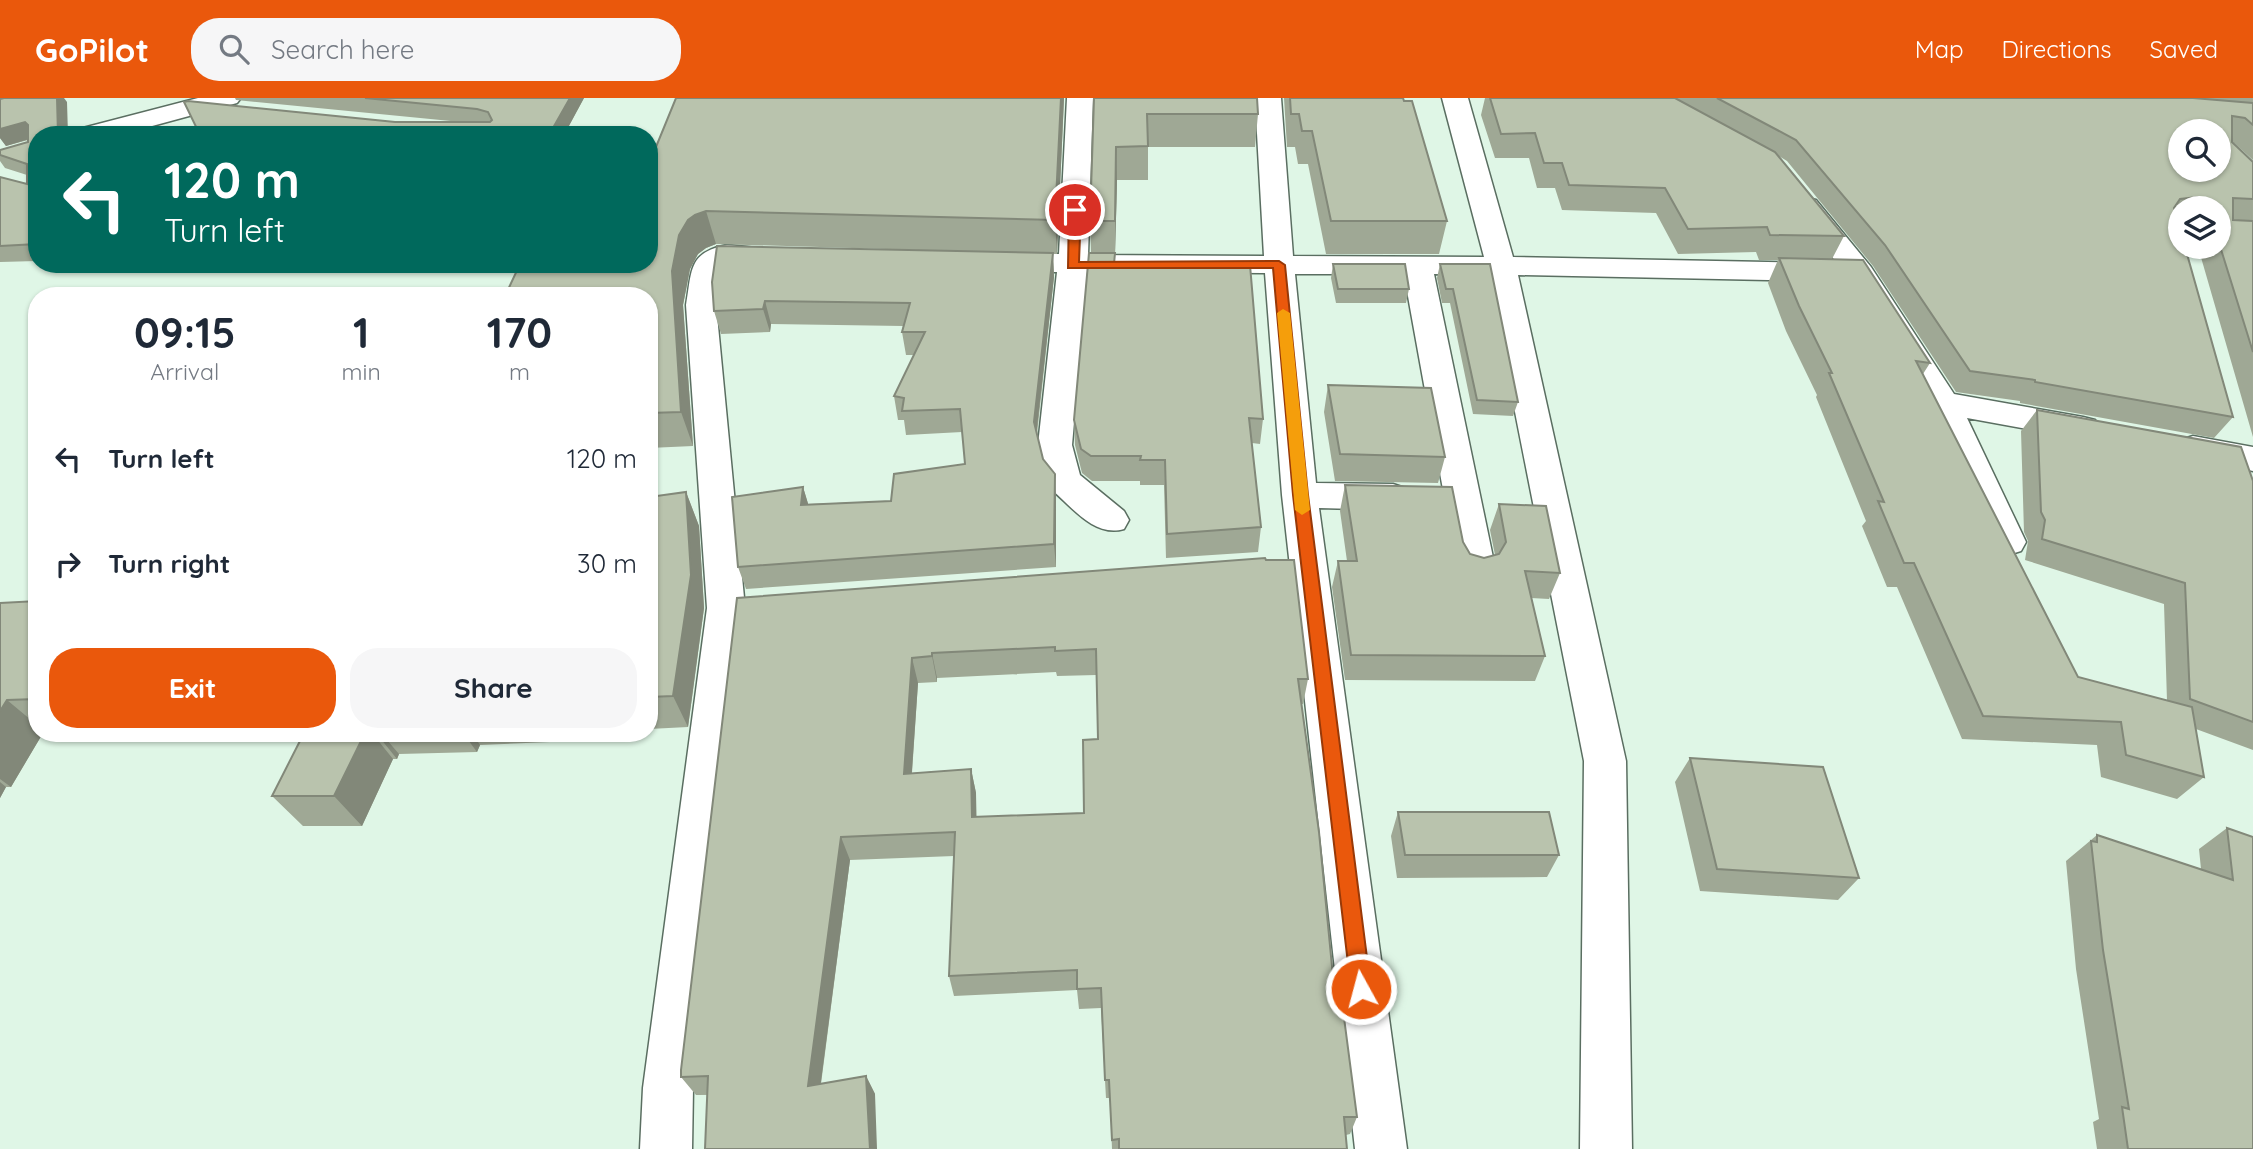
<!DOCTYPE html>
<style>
:root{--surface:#fff;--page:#f6f6f7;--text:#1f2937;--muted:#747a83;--accent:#ea580c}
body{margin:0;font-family:Quicksand,sans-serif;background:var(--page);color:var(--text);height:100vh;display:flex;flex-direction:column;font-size:26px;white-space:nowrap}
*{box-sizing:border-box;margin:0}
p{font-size:23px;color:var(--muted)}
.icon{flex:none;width:38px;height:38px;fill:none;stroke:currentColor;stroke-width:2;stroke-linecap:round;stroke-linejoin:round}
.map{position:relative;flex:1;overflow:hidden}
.drawer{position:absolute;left:28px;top:189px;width:630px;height:455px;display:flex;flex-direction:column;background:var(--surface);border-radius:28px;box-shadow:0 2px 5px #0004}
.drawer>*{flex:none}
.guide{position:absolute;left:28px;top:28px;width:630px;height:147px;border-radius:28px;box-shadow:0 2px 5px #0004;background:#00695c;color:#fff;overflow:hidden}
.buttons{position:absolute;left:2168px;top:21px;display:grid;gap:14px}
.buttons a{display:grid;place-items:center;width:63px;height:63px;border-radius:50%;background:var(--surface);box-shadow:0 2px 5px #0004;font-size:35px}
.pin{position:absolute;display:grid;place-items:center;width:60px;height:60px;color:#fff;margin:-30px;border:4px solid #fff;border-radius:50%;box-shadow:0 2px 7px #0007}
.me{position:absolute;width:77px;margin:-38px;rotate:353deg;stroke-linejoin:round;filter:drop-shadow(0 0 5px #0008)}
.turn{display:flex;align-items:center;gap:24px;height:147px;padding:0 21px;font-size:32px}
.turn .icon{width:91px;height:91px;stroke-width:2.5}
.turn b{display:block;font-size:49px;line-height:60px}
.eta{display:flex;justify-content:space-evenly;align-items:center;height:119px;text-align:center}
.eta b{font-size:42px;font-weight:700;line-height:49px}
.action{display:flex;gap:14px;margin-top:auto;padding:14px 21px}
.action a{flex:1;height:80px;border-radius:28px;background:var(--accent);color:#fff;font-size:28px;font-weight:700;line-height:80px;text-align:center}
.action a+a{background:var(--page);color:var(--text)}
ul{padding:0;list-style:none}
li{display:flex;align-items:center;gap:21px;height:105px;padding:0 21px}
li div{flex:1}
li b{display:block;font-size:26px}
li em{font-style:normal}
header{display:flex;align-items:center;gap:42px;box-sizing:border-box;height:98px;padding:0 35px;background:var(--accent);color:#fff}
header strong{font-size:33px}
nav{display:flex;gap:38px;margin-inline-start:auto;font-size:24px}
.search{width:490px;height:63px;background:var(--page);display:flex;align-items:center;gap:18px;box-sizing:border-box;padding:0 24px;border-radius:28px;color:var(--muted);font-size:26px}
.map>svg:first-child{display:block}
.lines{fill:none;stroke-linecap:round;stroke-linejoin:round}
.minor-casing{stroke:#5a6e61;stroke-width:3}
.minor{fill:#fff;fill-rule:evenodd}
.wall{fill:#9fa895;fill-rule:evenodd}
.shaded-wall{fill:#828879}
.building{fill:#b9c3ad;stroke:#828879;stroke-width:2;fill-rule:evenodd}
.route{fill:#ea580c;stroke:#983908;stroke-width:2}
.slow{fill:#f59e0b}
</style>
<header>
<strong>GoPilot</strong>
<div class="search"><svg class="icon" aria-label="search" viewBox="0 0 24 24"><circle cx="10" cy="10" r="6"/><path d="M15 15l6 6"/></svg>Search here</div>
<nav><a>Map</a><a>Directions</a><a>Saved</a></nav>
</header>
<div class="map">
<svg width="2253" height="1051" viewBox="0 0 2253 1051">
<rect width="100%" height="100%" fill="#dff6e6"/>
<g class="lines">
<g class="minor-casing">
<path id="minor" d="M 198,0 L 241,0 L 237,5 L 119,37 L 75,37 L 79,31 Z
M 1067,0 L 1093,0 L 1088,157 L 1264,158 L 1255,0 L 1281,0 L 1293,158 L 1484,159 L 1442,0 L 1468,0 L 1513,159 L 1824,165 L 1835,168 L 1839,174 L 1835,180 L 1824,183 L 1518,177 L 1626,663 L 1632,1051 L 1580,1051 L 1584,663 L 1488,177 L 1434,176 L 1495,469 L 1489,479 L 1476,483 L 1463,479 L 1457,469 L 1404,176 L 1295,176 L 1316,385 L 1393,386 L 1405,390 L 1411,399 L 1405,408 L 1393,412 L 1319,410 L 1407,1051 L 1355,1051 L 1282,397 L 1265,175 L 1087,174 L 1072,347 L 1080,377 L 1124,413 L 1129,422 L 1124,431 C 1095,440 1072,409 1052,392 L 1047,383 L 1038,347 L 1057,174 L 1002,174 L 992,171 L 987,165 L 992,159 L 1002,156 L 1059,156 Z
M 1806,100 L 1816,102 L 1871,169 L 1954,296 L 2083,319 L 2095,322 L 2100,330 L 2095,338 L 2083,341 L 1967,320 L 2026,444 L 2021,453 L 2008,457 L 1995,453 L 1927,305 L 1848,179 L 1792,108 L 1796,102 Z
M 727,147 L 777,152 L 782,158 L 777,164 L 767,167 L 727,165 L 722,168 L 716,207 L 745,510 L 693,990 L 692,1051 L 640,1051 L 643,990 L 707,510 L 686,207 C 692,173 688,154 727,147 Z
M 2193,338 L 2253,349 L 2253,373 L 2181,358 L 2176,350 L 2181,342 Z"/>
</g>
<use href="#minor" class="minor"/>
</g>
<path class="wall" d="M 235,0 L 584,0 L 564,37 L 200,37 L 395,24 L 461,24 L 236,2 Z
M 676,0 L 1064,0 L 1057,156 L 1053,156 L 1054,179 L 1037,336 L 1043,361 L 1056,399 L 1056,469 L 746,491 L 738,469 L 803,389 L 808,406 L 891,403 L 965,366 L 962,334 L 906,337 L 904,322 L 898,322 L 894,298 L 914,257 L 906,257 L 902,234 L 903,228 L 771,226 L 770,234 L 721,236 L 714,213 L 919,152 L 716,146 L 706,150 L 698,156 L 690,171 L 683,207 L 693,348 L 649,350 L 649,166 Z
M 1094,0 L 1258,16 L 1255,49 L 1148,49 L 1148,82 L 1117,82 L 1115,156 L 1115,166 L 1263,321 L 1260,346 L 1252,345 L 1261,429 L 1258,454 L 1166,460 L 1164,387 L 1140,387 L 1140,383 L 1092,383 L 1082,375 L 1075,347 L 1074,322 L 1091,155 L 1090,123 Z
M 1284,0 L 1403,0 L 1447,123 L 1439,156 L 1326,156 L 1308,66 L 1298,66 L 1295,49 L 1287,49 Z
M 1485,0 L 2253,0 L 2253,62 L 2232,43 L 2232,44 L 2253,64 L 2253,339 L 2198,149 L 2219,149 L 2219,110 L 2180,110 L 2180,120 L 2177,120 L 2233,319 L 2214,340 L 2020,305 L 2020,303 L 1956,294 L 1873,168 L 1787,63 L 1777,57 L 1844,138 L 1832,161 L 1930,265 L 1923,276 L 2078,579 L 2167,603 L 2164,506 L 2025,462 L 2028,443 L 2024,434 L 2021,333 L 2037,312 L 2253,383 L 2253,652 L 2196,631 L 2204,679 L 2177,701 L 2101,679 L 2097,647 L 1962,641 L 1897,489 L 1887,489 L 1862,428 L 1866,423 L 1816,299 L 1817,297 L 1786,233 L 1768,185 L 1778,162 L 1759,162 L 1756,154 L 1678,156 L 1656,115 L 1562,112 L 1555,90 L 1537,90 L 1529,60 L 1495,60 L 1481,17 Z
M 0,1 L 67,4 L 37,37 L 37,163 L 0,164 L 0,79 L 27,86 L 27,77 L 5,70 L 0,63 L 0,52 L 28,44 L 28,42 L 6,48 L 0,40 Z
M 1333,166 L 1409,191 L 1406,205 L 1336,205 L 1331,180 Z
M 1440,166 L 1518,304 L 1513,318 L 1473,316 L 1450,205 L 1442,205 L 1437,180 Z
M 1328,287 L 1445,359 L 1438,385 L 1335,383 L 1324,314 Z
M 1345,387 L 1463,444 L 1470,456 L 1484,460 L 1495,457 L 1490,432 L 1499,406 L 1560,475 L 1549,501 L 1531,500 L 1545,558 L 1535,583 L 1345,582 L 1332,489 L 1338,463 L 1347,463 L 1340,413 Z
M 686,394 L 699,428 L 704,510 L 688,629 L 649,631 L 649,399 Z
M 737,500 L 1308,581 L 1303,606 L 1301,606 L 1334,889 L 1357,1019 L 1350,1036 L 1346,1037 L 1347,1051 L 1112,1051 L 1110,1000 L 1106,1000 L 1101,910 L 1079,911 L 1077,892 L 954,898 L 949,878 L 954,758 L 850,762 L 821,986 L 866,978 L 875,996 L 696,997 L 681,979 ZM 1056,574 L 1057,578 L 1096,577 L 1098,641 L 1084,715 L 976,719 L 976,695 L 971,671 L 912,675 L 918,585 L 937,584 L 937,580 Z
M 37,503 L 37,635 L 43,635 L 11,689 L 6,689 L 0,700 L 0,505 Z
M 304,635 L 599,635 L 598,642 L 480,647 L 477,654 L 399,656 L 397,661 L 393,661 L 362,728 L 303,728 L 272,698 Z
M 1690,660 L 1859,780 L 1838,802 L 1700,793 L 1675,684 Z
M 1398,714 L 1559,757 L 1547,779 L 1397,780 L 1391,738 Z
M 2227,730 L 2253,739 L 2253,1051 L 2097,1051 L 2093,1024 L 2099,1021 L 2076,871 L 2066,763 L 2097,737 L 2201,771 L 2199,751 Z"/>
<path class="shaded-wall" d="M 57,0 L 64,0 L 67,4 L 68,37 L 58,37 Z
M 570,0 L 584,0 L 564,37 L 549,37 Z
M 1061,0 L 1064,0 L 1057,156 L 1055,122 Z
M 25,24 L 36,39 L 6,48 L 0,40 L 0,31 Z
M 1116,49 L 1117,82 L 1115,156 L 1115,123 Z
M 706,113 L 716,146 L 706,150 L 698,156 L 690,171 L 683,207 L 693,348 L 681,314 L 672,173 L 679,137 L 688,122 L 695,117 Z
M 1053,155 L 1054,179 L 1035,347 L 1034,324 Z
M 765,203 L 771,226 L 770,234 L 763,211 Z
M 1055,376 L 1056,399 L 1056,469 L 1054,446 Z
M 803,389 L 810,412 L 801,407 Z
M 686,394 L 699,428 L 704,510 L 688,629 L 673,598 Z
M 932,555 L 937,580 L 937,584 L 932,558 Z
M 912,560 L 918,585 L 910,700 L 904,676 Z
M 7,602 L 37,627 L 37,635 L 43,635 L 11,689 L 0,681 L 0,613 Z
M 365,635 L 372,635 L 393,661 L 362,728 L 334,698 Z
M 376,635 L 381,635 L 399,656 L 397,661 Z
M 463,635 L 472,635 L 480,647 L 477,654 Z
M 594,635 L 599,635 L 598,642 Z
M 971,671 L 976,695 L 977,743 L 972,719 Z
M 0,684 L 6,689 L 0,700 Z
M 841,739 L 850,762 L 818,1006 L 808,988 Z
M 866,978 L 875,996 L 877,1051 L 870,1051 Z"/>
<path class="building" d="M 4,0 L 57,0 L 58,37 L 37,37 L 37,146 L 0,148 L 0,79 L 27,86 L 27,66 L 0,57 L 0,52 L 28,44 L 28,27 L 25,24 L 0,31 L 0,1 Z
M 365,0 L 570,0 L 549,37 L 200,37 L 184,4 L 188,3 L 395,24 L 490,24 L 492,22 L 488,14 L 477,11 Z
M 676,0 L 1061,0 L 1055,122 L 706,113 L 695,117 L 688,122 L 679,137 L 672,173 L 681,314 L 649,315 L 649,198 L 505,198 L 520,166 L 649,166 L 649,66 Z
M 1094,0 L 1257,0 L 1258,16 L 1147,16 L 1148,48 L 1116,49 L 1115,123 L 1090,123 Z
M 1290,0 L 1403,0 L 1404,3 L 1412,3 L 1447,123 L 1331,123 L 1312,33 L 1302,33 L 1299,16 L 1291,16 Z
M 1490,0 L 1675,0 L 1775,54 L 1844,138 L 1770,137 L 1767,129 L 1688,131 L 1665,90 L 1569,87 L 1562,65 L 1544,65 L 1535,35 L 1501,36 Z
M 1717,0 L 2193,0 L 2253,5 L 2253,27 L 2245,20 L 2232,18 L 2232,44 L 2253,64 L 2253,101 L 2233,100 L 2233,122 L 2253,123 L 2253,254 L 2219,145 L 2219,110 L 2198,110 L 2197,99 L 2180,101 L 2174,110 L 2180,134 L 2180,149 L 2185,149 L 2233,319 L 2035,284 L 2035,282 L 1970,273 L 1885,147 L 1796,42 ZM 2180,33 L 2219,33 L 2219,72 L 2180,72 Z
M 717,148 L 1053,155 L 1034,324 L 1043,361 L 1055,376 L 1054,446 L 738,469 L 732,399 L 803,389 L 801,407 L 891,403 L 894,376 L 965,366 L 960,311 L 902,313 L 904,300 L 894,298 L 925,234 L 902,234 L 910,205 L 765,203 L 763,211 L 714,213 L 712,184 Z
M 1089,155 L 1115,155 L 1114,166 L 1250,167 L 1263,321 L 1249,320 L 1261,429 L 1167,436 L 1165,362 L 1140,362 L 1141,358 L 1091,358 L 1081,351 L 1074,322 Z
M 1779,160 L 1863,162 L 1930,265 L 1916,263 L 2078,579 L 2192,609 L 2204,679 L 2126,657 L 2121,624 L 1983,618 L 1914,465 L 1904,465 L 1878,403 L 1884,404 L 1829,275 L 1832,275 L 1799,208 Z
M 1333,166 L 1405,166 L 1409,191 L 1338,191 Z
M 1440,166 L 1490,166 L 1518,304 L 1477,302 L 1453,191 L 1446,191 Z
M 1328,287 L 1431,290 L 1445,359 L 1340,356 Z
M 2037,312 L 2241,349 L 2253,383 L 2253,624 L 2190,601 L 2185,485 L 2042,441 L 2045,422 L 2041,414 Z
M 1345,387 L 1452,389 L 1463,444 L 1470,456 L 1484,460 L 1499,456 L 1506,444 L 1499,406 L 1546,408 L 1560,475 L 1525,473 L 1545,558 L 1351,557 L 1338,463 L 1357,463 Z
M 686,394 L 691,477 L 673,598 L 649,599 L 649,399 Z
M 1265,460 L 1266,462 L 1294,462 L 1308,581 L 1298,581 L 1319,734 L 1334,889 L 1340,889 L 1357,1019 L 1344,1019 L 1347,1051 L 1119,1051 L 1119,1041 L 1112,1042 L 1109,982 L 1105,982 L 1101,890 L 1077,891 L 1077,872 L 949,878 L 955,734 L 841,739 L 808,988 L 866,978 L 870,1051 L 705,1051 L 708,978 L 681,979 L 681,972 L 737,500 ZM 1055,549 L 1055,553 L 1096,551 L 1098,641 L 1083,642 L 1084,715 L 972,719 L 971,671 L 904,676 L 912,560 L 932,558 L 932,555 Z
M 37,503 L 37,601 L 7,602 L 0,613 L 0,505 Z
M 304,635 L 365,635 L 334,698 L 272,698 Z
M 1690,660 L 1823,669 L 1859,780 L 1717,771 Z
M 1398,714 L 1549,714 L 1559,757 L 1405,757 Z
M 2227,730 L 2253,739 L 2253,1051 L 2128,1051 L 2122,1009 L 2129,1011 L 2103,852 L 2091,743 L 2097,744 L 2097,737 L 2233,782 Z"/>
<path class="route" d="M 1075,108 L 1081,112 L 1079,164 L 1279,163 L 1285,167 L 1308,397 L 1371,891 L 1368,898 L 1361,901 L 1354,898 L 1351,891 L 1293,397 L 1273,170 L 1068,170 L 1069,112 Z"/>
<path class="slow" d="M 1283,211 L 1290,215 L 1310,412 L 1302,417 L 1295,412 L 1277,215 Z"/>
</svg>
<div class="buttons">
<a><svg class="icon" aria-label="search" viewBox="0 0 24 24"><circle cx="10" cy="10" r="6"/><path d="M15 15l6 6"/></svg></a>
<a><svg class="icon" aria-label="layers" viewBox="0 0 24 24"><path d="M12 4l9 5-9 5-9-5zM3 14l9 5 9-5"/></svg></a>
</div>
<div class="pin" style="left:1075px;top:112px;background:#d93025"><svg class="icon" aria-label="arrive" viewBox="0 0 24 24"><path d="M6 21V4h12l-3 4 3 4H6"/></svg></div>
<svg class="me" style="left:1361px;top:891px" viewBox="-20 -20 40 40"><circle r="17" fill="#ea580c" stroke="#fff" stroke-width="3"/><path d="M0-11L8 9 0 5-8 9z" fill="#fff"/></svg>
<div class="guide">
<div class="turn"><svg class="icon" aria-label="left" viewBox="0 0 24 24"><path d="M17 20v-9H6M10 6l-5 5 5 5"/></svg><div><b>120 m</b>Turn left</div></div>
</div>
<section class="drawer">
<div class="eta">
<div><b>09:15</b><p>Arrival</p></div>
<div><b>1</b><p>min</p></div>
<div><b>170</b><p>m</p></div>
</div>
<ul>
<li><svg class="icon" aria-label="left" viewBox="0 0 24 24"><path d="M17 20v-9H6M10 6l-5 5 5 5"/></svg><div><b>Turn left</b></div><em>120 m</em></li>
<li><svg class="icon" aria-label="right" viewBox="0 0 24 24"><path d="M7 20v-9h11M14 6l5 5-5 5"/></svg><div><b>Turn right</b></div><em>30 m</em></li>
</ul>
<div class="action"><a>Exit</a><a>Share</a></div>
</section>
</div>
